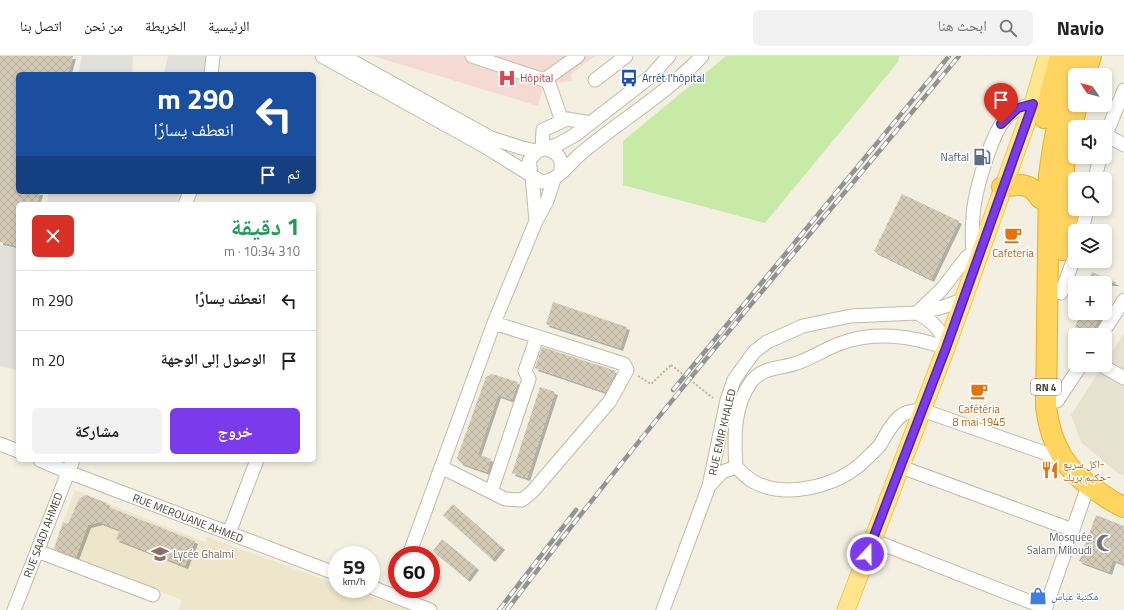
<!DOCTYPE html>
<html lang="ar">
<meta charset="utf-8">
<style>
:root{--surface:#fff;--page:#f2f2f2;--text:#202124;--muted:#757577;--line:#e0e0e0;--accent:#7c3aed}
body{margin:0;font-family:"Titillium Web","Noto Naskh Arabic",sans-serif;background:var(--page);color:var(--text);direction:rtl;height:100vh;display:flex;flex-direction:column;font-size:15px;white-space:nowrap}
*{box-sizing:border-box;margin:0}
p{font-size:13px;color:var(--muted)}
.icon{flex:none;width:22px;height:22px;fill:none;stroke:currentColor;stroke-width:2;stroke-linecap:round;stroke-linejoin:round}
.map{position:relative;flex:1;overflow:hidden;direction:ltr}
.sheet{position:absolute;left:16px;top:146px;width:300px;height:260px;display:flex;flex-direction:column;background:var(--surface);border-radius:6px;box-shadow:0 2px 6px #0003;direction:rtl}
.sheet>*{flex:none}
.top-card{position:absolute;left:16px;top:16px;width:300px;height:122px;border-radius:6px;box-shadow:0 2px 6px #0003;direction:rtl;background:#1a4fa0;color:#fff;overflow:hidden}
.needle{width:26px;rotate:305deg}
.buttons{position:absolute;left:1068px;top:12px;display:grid;gap:8px}
.buttons a{display:grid;place-items:center;width:44px;height:44px;border-radius:6px;background:var(--surface);box-shadow:0 2px 6px #0003;font-size:20px}
.speed{position:absolute;left:328px;top:490px;display:flex;gap:8px;font-size:20px;font-weight:700;text-align:center}
.speed>*{display:grid;place-content:center;width:52px;height:52px;border-radius:50%;background:var(--surface);box-shadow:0 2px 6px #0003;line-height:1}
.speed small{font-size:10px;font-weight:400}
.speed .limit{border:6px solid #d22;background:#fff;color:#111}
.pin{position:absolute;display:grid;place-items:center;width:34px;height:34px;color:#fff;margin:-41px -17px;border-radius:50% 50% 50% 0;rotate:-45deg;box-shadow:0 0 4px #0007}
.pin .icon{rotate:45deg}
.me{position:absolute;width:44px;margin:-22px;rotate:21deg;stroke-linejoin:round;filter:drop-shadow(0 0 3px #0008)}
.turn{display:flex;align-items:center;gap:14px;height:84px;padding:0 16px;font-size:18px}
.turn .icon{width:52px;height:52px;stroke-width:2.5}
.turn b{display:block;font-size:28px;line-height:34px}
.then{display:flex;align-items:center;height:38px;padding:0 16px;background:#0003;gap:8px;font-size:15px}
.round{display:grid;place-items:center;flex:none;width:42px;height:42px;border-radius:6px;background:var(--page)}
.head{display:flex;align-items:center;justify-content:space-between;height:68px;padding:0 16px}
h1{font-size:24px;font-weight:700;line-height:30px;color:#1e9e55}
.button{display:flex;gap:8px;margin-top:auto;padding:8px 16px}
.button a{flex:1;height:46px;border-radius:6px;background:var(--accent);color:#fff;font-size:16px;font-weight:700;line-height:46px;text-align:center}
.button a+a{background:var(--page);color:var(--text)}
ul{padding:0;list-style:none}
li{display:flex;align-items:center;gap:12px;height:60px;padding:0 16px;border-top:1px solid var(--line)}
li div{flex:1}
li b{display:block;font-size:15px}
li em{font-style:normal}
header{display:flex;align-items:center;gap:24px;box-sizing:border-box;height:56px;padding:0 20px;background:var(--surface);border-bottom:1px solid var(--line)}
header strong{font-size:19px}
nav{display:flex;gap:22px;margin-inline-start:auto;font-size:14px}
.search{width:280px;height:36px;background:var(--page);display:flex;align-items:center;gap:10px;box-sizing:border-box;padding:0 14px;border-radius:6px;color:var(--muted);font-size:15px}
.map>svg:first-child{display:block}
.residential{fill:#e7e1cf}
.education{fill:#ede6ca}
.medical{fill:#f5dad3}
.garden{fill:#c7eba6}
.parking{fill:#e2e0db}
.building{fill:url(#building-cross-hatch);filter:url(#shadow)}
.lines{fill:none;stroke-linecap:round;stroke-linejoin:round}
.minor-casing{stroke:#c1baa6;stroke-width:15}
.major-casing{stroke:#eeca54;stroke-width:19}
.highway-casing{stroke:#ebaf23;stroke-width:22}
.path{stroke:#c2b493;stroke-width:2;stroke-dasharray:2 2;stroke-linecap:butt}
.minor{stroke:#fff;stroke-width:13}
.major{stroke:#ffe68e;stroke-width:17}
.highway{stroke:#ffd560;stroke-width:20}
.rail-casing{stroke:#939393;stroke-width:4.5}
.rail{stroke:#fff;stroke-width:3;stroke-dasharray:9;stroke-linecap:butt}
.path-bridge{stroke:#c2b493;stroke-width:2;stroke-dasharray:2 2;stroke-linecap:butt}
.route-casing{stroke:#51269a;stroke-width:10}
.route{stroke:#7c3aed;stroke-width:7}
.labels{text-anchor:middle;dominant-baseline:central;stroke-width:3;stroke-linejoin:round;paint-order:stroke}
.shield{fill:#fff;stroke:#7c7870;stroke-width:1}
.shield-label{font-size:10px;font-weight:bold;fill:#443e32}
.health-label{font-size:11px;fill:#be3a42;stroke:#fff;text-anchor:start}
.transit-label{font-size:11px;fill:#164399;stroke:#fff;text-anchor:start}
.service-label{font-size:11px;fill:#4e5e75;stroke:#fff;text-anchor:end}
.food-label{font-size:11px;fill:#c56008;stroke:#fff}
.street-label{font-size:11px;fill:#443e32;stroke:#fff}
.worship-label{font-size:11px;fill:#5b616d;stroke:#fff;text-anchor:end}
.education-label{font-size:11px;fill:#785e54;stroke:#fff;text-anchor:start}
.shop-label{font-size:11px;fill:#366cbe;stroke:#fff;text-anchor:start}
</style>
<header>
<strong>Navio</strong>
<div class="search"><svg class="icon" aria-label="search" viewBox="0 0 24 24"><circle cx="10" cy="10" r="6"/><path d="M15 15l6 6"/></svg>ابحث هنا</div>
<nav><a>الرئيسية</a><a>الخريطة</a><a>من نحن</a><a>اتصل بنا</a></nav>
</header>
<div class="map">
<svg width="1124" height="554" viewBox="0 0 1124 554">
<defs>
<pattern id="building-cross-hatch" width="8" height="8" patternUnits="userSpaceOnUse"><rect width="8" height="8" fill="#d4cbb6"/><path d="M0 0l8 8M0 8l8-8" fill="none" stroke="#b7af9d"/></pattern>
<filter id="shadow"><feDropShadow dx="3" dy="3" stdDeviation="0" flood-color="#0004"/></filter>
</defs>
<rect width="100%" height="100%" fill="#f3efe1"/>
<path class="residential" d="M 1124,277 L 1124,420 L 1114,414 L 1081,386 L 1071,359 Z"/>
<path class="education" d="M 75,434 L 205,486 L 207,481 L 337,528 L 337,533 L 351,533 L 409,554 L 178,554 L 182,544 L 53,494 Z"/>
<path class="medical" d="M 373,0 L 595,0 L 571,18 L 572,25 L 544,28 L 538,50 Z"/>
<path class="garden" d="M 726,0 L 899,0 L 898,6 L 765,167 L 623,129 L 623,85 Z"/>
<path class="parking" d="M 82,0 L 133,0 L 132,18 L 78,18 Z
M 168,0 L 211,0 L 207,18 L 167,18 L 164,17 Z
M 49,136 L 180,136 L 176,148 L 46,148 Z
M 0,189 L 18,193 L 18,314 L 0,310 Z"/>
<path class="building" d="M 0,0 L 73,0 L 68,18 L 18,18 L 18,136 L 40,136 L 37,148 L 18,148 L 18,190 L 0,186 Z
M 902,138 L 959,165 L 931,223 L 874,195 Z
M 1092,216 L 1117,227 L 1088,227 Z
M 553,246 L 627,271 L 620,292 L 546,268 Z
M 1081,257 L 1101,257 L 1091,278 L 1075,271 Z
M 542,291 L 616,315 L 606,336 L 535,312 Z
M 492,318 L 518,326 L 512,344 L 498,339 L 478,398 L 491,403 L 487,416 L 461,407 L 457,402 L 486,321 Z
M 540,331 L 555,336 L 527,422 L 512,417 Z
M 86,439 L 107,447 L 106,450 L 195,485 L 185,510 L 116,483 L 120,474 L 100,466 L 88,469 L 76,501 L 54,493 L 63,466 L 68,468 L 79,443 Z
M 453,448 L 502,491 L 492,503 L 443,459 Z
M 1096,459 L 1124,470 L 1124,508 L 1113,504 L 1109,516 L 1079,505 Z
M 442,483 L 476,511 L 467,523 L 433,495 Z"/>
<g class="lines">
<g class="minor-casing">
<path id="minor" d="M 322,0 L 484,90 L 542,126 C 558,125 568,109 578,100 C 618,66 666,38 702,0
M 343,0 L 491,82 L 522,92 L 537,95
M 472,0 L 544,24 L 578,0
M 211,18 L 213,0
M 547,22 L 562,65
M 595,24 L 626,0
M 1106,79 L 1124,89
M 1105,81 L 1124,34
M 542,93 L 543,74 L 567,63 L 591,67
M 546,93 C 559,96 564,105 560,117
M 531,117 L 529,105 L 537,95 L 557,89 L 575,79 L 650,21 L 669,0
M 532,120 L 536,165
M 1095,123 L 1100,101
M 185,148 L 190,136
M 1082,175 L 1087,153
M 973,195 C 972,183 972,172 973,161 C 974,138 991,78 1006,62 C 1014,54 1023,50 1033,48
M 1061,237 L 1075,200
M 917,257 L 942,233 L 966,202 L 980,190
M 917,257 C 932,264 941,274 947,289
M 1101,279 L 1124,244
M 1101,309 L 1124,322
M 1057,345 L 1081,309
M 0,388 L 18,395
M 40,404 L 68,416 L 337,518
M 441,411 L 505,443 L 522,444 L 532,436 L 610,345 L 627,314 L 624,308 L 494,267
M 736,411 C 734,382 733,351 751,326 C 763,310 781,313 797,307 C 812,302 825,293 839,288 C 872,274 913,280 946,292
M 901,411 L 1073,474
M 710,429 L 722,416 L 736,411 C 741,415 746,421 752,425 C 786,444 839,430 865,404 C 870,399 876,394 880,389 C 886,379 892,366 902,359 C 907,355 915,355 922,354 L 1062,403
M 491,436 L 529,323 L 525,315 L 537,281
M 229,477 L 257,404
M 872,484 L 1046,552
M 37,495 L 153,539
M 409,499 L 494,267 L 536,165 L 547,145 L 554,123
M 371,531 L 430,554
M 14,554 L 73,404
M 663,554 L 709,430 L 727,344 L 734,324 L 754,296 L 767,286 L 803,270 L 851,260 L 917,257 L 940,252 L 962,244
M 1045,554 L 1088,430"/>
</g>
<g class="major-casing">
<path id="major" d="M 846,554 L 946,292 L 1033,48 L 1047,0"/>
</g>
<g class="highway-casing">
<path id="highway" d="M 1076,0 C 1063,40 1054,78 1049,119 L 1046,351 C 1051,390 1066,416 1100,437 C 1108,442 1115,448 1124,451
M 1085,19 L 1091,0
M 1044,62 L 1060,0
M 1002,131 C 1020,128 1030,126 1040,142
M 1062,147 L 1065,101 L 1077,49
M 1063,194 L 1072,133"/>
</g>
<path class="path" d="M 638,320 L 651,328 L 671,309"/>
<use href="#minor" class="minor"/>
<use href="#major" class="major"/>
<use href="#highway" class="highway"/>
<g class="rail-casing">
<path id="rail" d="M 673,334 L 949,0
M 499,554 L 576,454
M 507,554 C 651,364 806,183 959,0"/>
</g>
<use href="#rail" class="rail"/>
<path class="path-bridge" d="M 671,309 L 713,342"/>
</g>
<g class="lines">
<g class="route-casing">
<path id="route" d="M 867,498 L 946,292 L 1033,48 L 1018,52 L 1001,68"/>
</g>
<use href="#route" class="route"/>
</g>
<defs>
<g id="hospital-bare" transform="scale(1.38)"><path d="M-5-5h3v3.5h4V-5h3V5h-3V1.5h-4V5h-3Z" fill="#e0444e" stroke="#fff" stroke-width="2.5" paint-order="stroke"/></g>
<g id="bus-bare" transform="scale(1.38)"><path d="M-5-6H5V4H4V6H2V4H-2V6H-4V4H-5ZM-3.5-4V0h7V-4ZM-3.5 1.2v1.5H-2V1.2ZM2 1.2v1.5H3.5V1.2Z" fill="#1a4fb4" stroke="#fff" stroke-width="2.5" paint-order="stroke"/></g>
<g id="fuel-bare" transform="scale(1.38)"><path d="M-5.5-6h7V0h2V4h1.3V-2.5L3-4.5l.8-.8L6-3V5H2.5V1h-1V6h-7ZM-4.2-4.7v3.2H.2V-4.7Z" fill="#5c6f8a" stroke="#fff" stroke-width="2.5" paint-order="stroke"/></g>
<g id="cafe-bare" transform="scale(1.38)"><path d="M-5.5-4.5H6V0H3Q3 3.5 0 3.5H-2.5Q-5.5 3.5-5.5 0ZM3-3.2v2h1.7v-2ZM-6 4.5H4V6H-6Z" fill="#e8710a" stroke="#fff" stroke-width="2.5" paint-order="stroke"/></g>
<g id="restaurant-bare" transform="scale(1.38)"><path d="M-5-6h1v4h1v-4h1v4h1v-4h1v5L-1.5 .5V6h-2V.5L-5-1ZM5-6V6H3V1.5H1.5Q1.5-4 5-6Z" fill="#e8710a" stroke="#fff" stroke-width="2.5" paint-order="stroke"/></g>
<g id="mosque-bare" transform="scale(1.38)"><path d="M3.5-4.9A6 6 0 1 0 3.5 4.9A5 5 0 1 1 3.5-4.9Z" fill="#6b7280" stroke="#fff" stroke-width="2.5" paint-order="stroke"/></g>
<g id="school-bare" transform="scale(1.38)"><path d="M0-5L7-2L0 1L-7-2ZM-4 1L0 2.5L4 1V4Q0 6-4 4Z" fill="#8d6e63" stroke="#fff" stroke-width="2.5" paint-order="stroke"/></g>
<g id="shop-bare" transform="scale(1.38)"><path d="M-5-2.5h2.3a2.7 3.5 0 0 1 5.4 0H5L5.5 6h-11ZM-1.5-2.5h3a1.5 2.3 0 0 0-3 0Z" fill="#3f7fe0" stroke="#fff" stroke-width="2.5" paint-order="stroke"/></g>
</defs>
<g fill-rule="evenodd">
<use href="#hospital-bare" x="507" y="22"/>
<use href="#bus-bare" x="629" y="22"/>
<use href="#fuel-bare" x="982" y="101"/>
<use href="#cafe-bare" x="1013" y="179"/>
<use href="#cafe-bare" x="979" y="335"/>
<use href="#restaurant-bare" x="1050" y="414"/>
<use href="#mosque-bare" x="1105" y="487"/>
<use href="#school-bare" x="160" y="498"/>
<use href="#shop-bare" x="1038" y="540"/>
</g>
<g class="labels">
<rect class="shield" x="1031" y="323" width="30" height="16" rx="3"/>
<g class="shield-label">
<text x="1046" y="331">RN 4</text>
</g>
<g class="health-label">
<text x="520" y="22">Hôpital</text>
</g>
<g class="transit-label">
<text x="642" y="22">Arrét l'hôpital</text>
</g>
<g class="service-label">
<text x="969" y="101">Naftal</text>
</g>
<g class="food-label">
<text x="1013" y="197">Cafeteria</text>
<text x="979" y="353">Cafétéria<tspan x="979" dy="13">8 mai 1945</tspan></text>
<text x="1063" y="408" text-anchor="start">اكل سريع-<tspan x="1063" dy="13">حكيم بريك-</tspan></text>
</g>
<g class="street-label">
<text transform="translate(722 376) rotate(-77)">RUE EMIR KHALED</text>
<text transform="translate(188 462) rotate(21)">RUE MEROUANE AHMED</text>
<text transform="translate(43 479) rotate(-69)">RUE SAADI AHMED</text>
</g>
<g class="worship-label">
<text x="1092" y="481">Mosquée<tspan x="1092" dy="13">Salam Miloudi</tspan></text>
</g>
<g class="education-label">
<text x="173" y="498">Lycée Ghalmi</text>
</g>
<g class="shop-label">
<text x="1051" y="540">مكتبة عباس</text>
</g>
</g>
</svg>
<div class="buttons">
<a><svg class="needle" viewBox="-14 -14 28 28"><path d="M0-13l5 13h-10z" fill="#e53935"/><path d="M0 13l5-13h-10z" fill="#757577"/></svg></a>
<a><svg class="icon" aria-label="sound" viewBox="0 0 24 24"><path d="M4 9h4l5-4v14l-5-4H4zM17 9q2 3 0 6"/></svg></a>
<a><svg class="icon" aria-label="search" viewBox="0 0 24 24"><circle cx="10" cy="10" r="6"/><path d="M15 15l6 6"/></svg></a>
<a><svg class="icon" aria-label="layers" viewBox="0 0 24 24"><path d="M12 4l9 5-9 5-9-5zM3 14l9 5 9-5"/></svg></a>
<a>+</a>
<a>−</a>
</div>
<div class="speed"><div>59<small>km/h</small></div><div class="limit">60</div></div>
<div class="pin" style="left:1001px;top:68px;background:#d93025"><svg class="icon" aria-label="arrive" viewBox="0 0 24 24"><path d="M6 21V4h12l-3 4 3 4H6"/></svg></div>
<svg class="me" style="left:867px;top:498px" viewBox="-20 -20 40 40"><circle r="17" fill="#7c3aed" stroke="#fff" stroke-width="3"/><path d="M0-11L8 9 0 5-8 9z" fill="#fff"/></svg>
<div class="top-card">
<div class="turn"><svg class="icon" aria-label="left" viewBox="0 0 24 24"><path d="M17 20v-9H6M10 6l-5 5 5 5"/></svg><div><b>290 m</b>انعطف يسارًا</div></div>
<div class="then">ثم<svg class="icon" aria-label="arrive" viewBox="0 0 24 24"><path d="M6 21V4h12l-3 4 3 4H6"/></svg></div>
</div>
<section class="sheet">
<div class="head"><div><h1>1 دقيقة</h1><p>310 m · 10:34</p></div><a class="round" style="background:#d93025;color:#fff"><svg class="icon" aria-label="close" viewBox="0 0 24 24"><path d="M6 6l12 12M18 6L6 18"/></svg></a></div>
<ul>
<li><svg class="icon" aria-label="left" viewBox="0 0 24 24"><path d="M17 20v-9H6M10 6l-5 5 5 5"/></svg><div><b>انعطف يسارًا</b></div><em>290 m</em></li>
<li><svg class="icon" aria-label="arrive" viewBox="0 0 24 24"><path d="M6 21V4h12l-3 4 3 4H6"/></svg><div><b>الوصول إلى الوجهة</b></div><em>20 m</em></li>
</ul>
<div class="button"><a>خروج</a><a>مشاركة</a></div>
</section>
</div>
